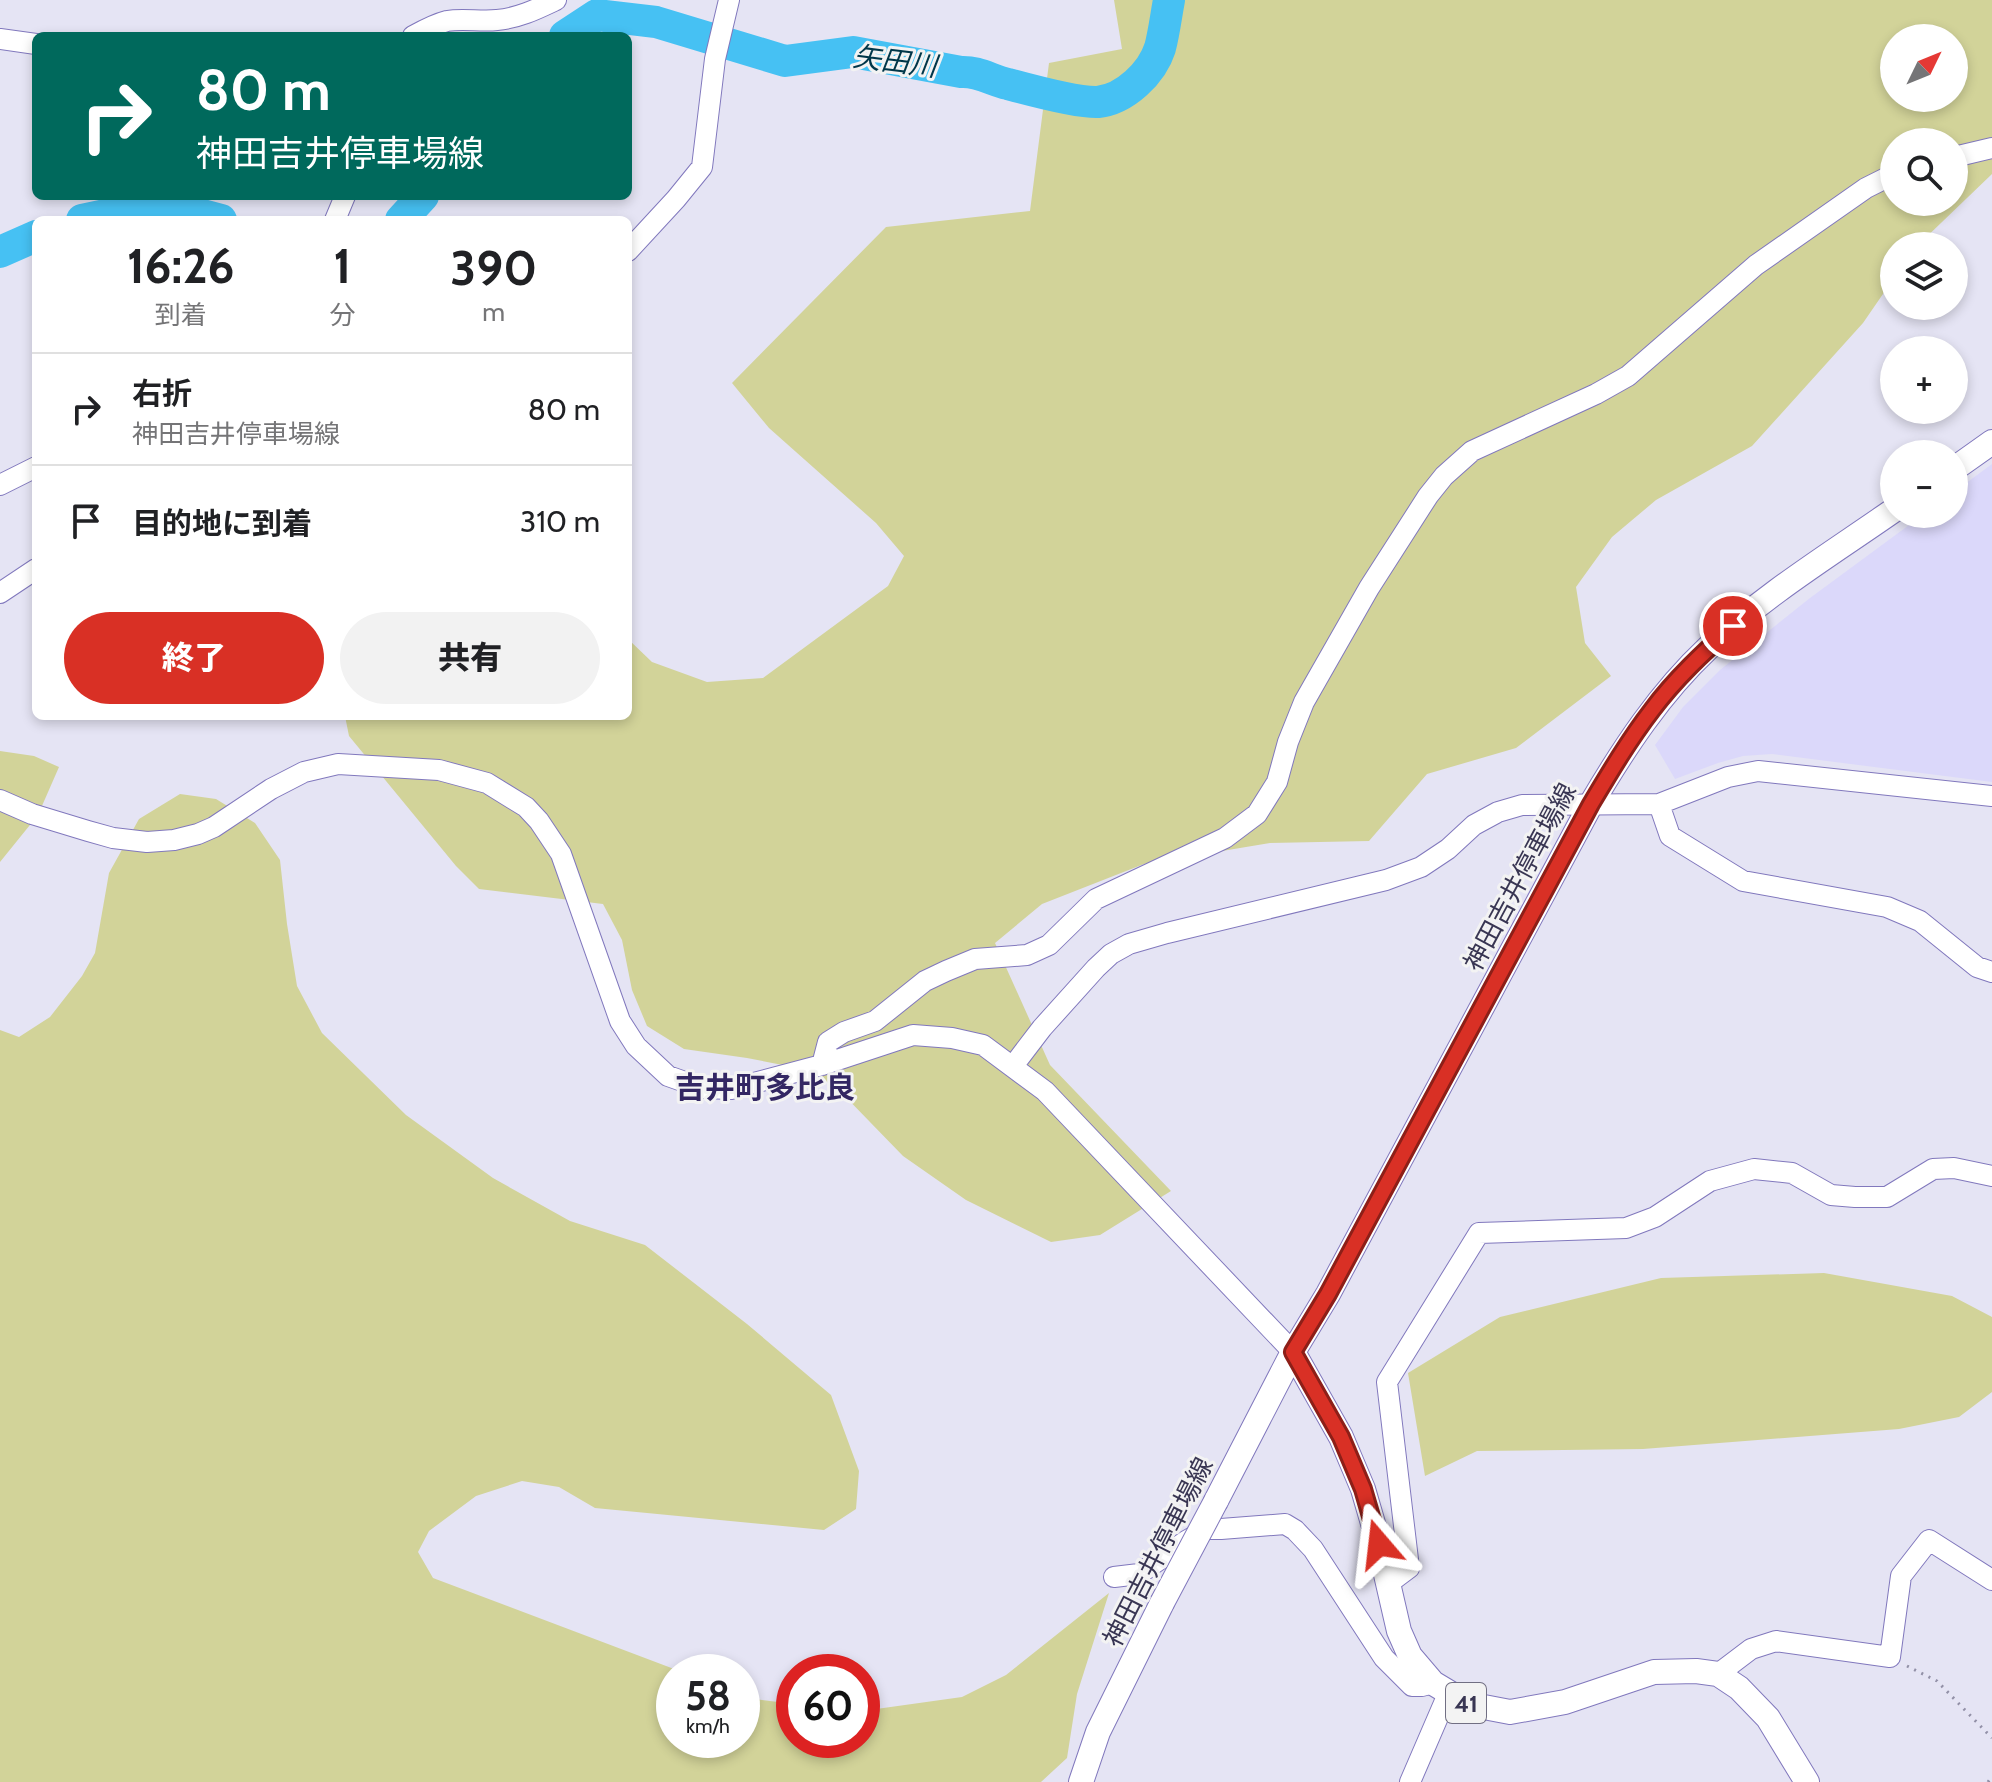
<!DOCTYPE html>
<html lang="ja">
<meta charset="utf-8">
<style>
:root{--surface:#fff;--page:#f2f2f2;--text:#202124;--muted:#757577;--line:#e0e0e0;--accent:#d93025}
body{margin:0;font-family:Cabin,"Noto Sans JP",sans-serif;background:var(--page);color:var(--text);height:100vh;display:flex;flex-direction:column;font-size:30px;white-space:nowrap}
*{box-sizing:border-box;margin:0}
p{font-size:26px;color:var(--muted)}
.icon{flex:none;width:44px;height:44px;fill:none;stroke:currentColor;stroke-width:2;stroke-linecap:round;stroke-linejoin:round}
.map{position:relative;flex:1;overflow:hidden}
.sheet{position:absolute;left:32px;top:216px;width:600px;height:504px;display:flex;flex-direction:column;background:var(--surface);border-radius:12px;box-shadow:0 4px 12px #0003}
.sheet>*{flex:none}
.top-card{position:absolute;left:32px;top:32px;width:600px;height:168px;border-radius:12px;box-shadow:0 4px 12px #0003;background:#00695c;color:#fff;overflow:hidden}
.needle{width:52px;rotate:47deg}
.tools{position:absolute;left:1880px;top:24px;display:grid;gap:16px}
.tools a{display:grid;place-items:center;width:88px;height:88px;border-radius:50%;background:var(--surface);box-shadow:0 4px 12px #0003;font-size:40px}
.speed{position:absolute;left:656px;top:1654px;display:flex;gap:16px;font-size:40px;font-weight:700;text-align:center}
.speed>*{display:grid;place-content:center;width:104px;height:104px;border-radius:50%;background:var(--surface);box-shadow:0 4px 12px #0003;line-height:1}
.speed small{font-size:20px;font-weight:400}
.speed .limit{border:12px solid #d22;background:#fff;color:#111}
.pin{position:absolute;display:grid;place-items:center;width:68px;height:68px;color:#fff;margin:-34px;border:4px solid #fff;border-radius:50%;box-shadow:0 2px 8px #0007}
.me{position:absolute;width:88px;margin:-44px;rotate:343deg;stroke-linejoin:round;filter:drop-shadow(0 0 6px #0008)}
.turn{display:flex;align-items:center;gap:28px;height:168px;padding:0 32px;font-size:36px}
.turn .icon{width:104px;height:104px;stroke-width:2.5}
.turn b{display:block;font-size:56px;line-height:68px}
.eta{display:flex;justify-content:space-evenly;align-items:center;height:136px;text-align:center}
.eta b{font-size:48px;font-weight:800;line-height:56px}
.action{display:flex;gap:16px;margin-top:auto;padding:16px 32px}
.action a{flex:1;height:92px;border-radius:48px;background:var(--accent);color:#fff;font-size:32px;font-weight:800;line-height:92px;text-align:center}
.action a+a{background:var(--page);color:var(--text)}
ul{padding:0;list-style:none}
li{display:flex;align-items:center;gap:24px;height:112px;padding:0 32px;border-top:2px solid var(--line)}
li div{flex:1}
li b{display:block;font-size:30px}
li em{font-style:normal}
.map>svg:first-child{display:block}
.built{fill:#dbd8fa}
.green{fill:#d2d399;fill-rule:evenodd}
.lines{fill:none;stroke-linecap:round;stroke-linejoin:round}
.river{stroke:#46c1f3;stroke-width:32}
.minor-casing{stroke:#8178bd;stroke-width:22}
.major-casing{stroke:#8178bd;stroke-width:26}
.path{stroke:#9290a7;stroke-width:3;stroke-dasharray:2 6;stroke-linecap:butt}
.minor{stroke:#fff;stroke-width:20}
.major{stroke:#fff;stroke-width:24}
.major-bridge-casing{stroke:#8178bd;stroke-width:26;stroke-linecap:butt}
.major-bridge{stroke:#fff;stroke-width:24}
.route-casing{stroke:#8d1f18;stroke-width:20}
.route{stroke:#d93025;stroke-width:14}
.labels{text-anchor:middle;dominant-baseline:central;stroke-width:6;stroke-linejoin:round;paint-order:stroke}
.shield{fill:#f3f3f3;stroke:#716f83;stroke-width:2}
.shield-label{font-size:24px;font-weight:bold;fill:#393653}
.street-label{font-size:26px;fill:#393653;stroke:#f3f3f3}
.water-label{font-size:28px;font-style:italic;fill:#00374a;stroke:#f3f3f3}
.quarter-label{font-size:30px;font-weight:bold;fill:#332763;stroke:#f3f3f3}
</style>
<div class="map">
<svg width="1992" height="1782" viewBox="0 0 1992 1782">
<rect width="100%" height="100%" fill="#e5e4f4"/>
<path class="built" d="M 1992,464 L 1992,782 L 1772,754 L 1743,756 L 1718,763 L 1675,779 L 1655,745 L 1683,707 L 1720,670 L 1810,598 L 1924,514 L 1954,514 L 1954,492 Z"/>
<path class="green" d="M 1114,0 L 1992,0 L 1992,174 L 1917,246 L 1894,246 L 1894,278 L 1863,323 L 1752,446 L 1656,500 L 1612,537 L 1576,587 L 1585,643 L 1611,676 L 1516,748 L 1427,774 L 1369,841 L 1270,843 L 1144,864 L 1042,904 L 995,943 L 1050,1065 L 1171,1191 L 1100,1235 L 1051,1242 L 966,1200 L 903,1156 L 836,1087 L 803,1069 L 747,1058 L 684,1049 L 647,1026 L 632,990 L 622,940 L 603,904 L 479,889 L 456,866 L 349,736 L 345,716 L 628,716 L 628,639 L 652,662 L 707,682 L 763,678 L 888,586 L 904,556 L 876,523 L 769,428 L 732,383 L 886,227 L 1030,211 L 1049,63 L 1122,49 ZM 1894,38 L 1954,38 L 1954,98 L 1894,98 ZM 1894,142 L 1954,142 L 1954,202 L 1894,202 Z
M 0,751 L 34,756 L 59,767 L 38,815 L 0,862 Z
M 180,794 L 216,799 L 255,823 L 280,860 L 287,924 L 297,986 L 322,1033 L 406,1115 L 493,1178 L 570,1221 L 645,1245 L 747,1324 L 831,1395 L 859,1471 L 856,1509 L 824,1530 L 595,1508 L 559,1487 L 522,1481 L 476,1496 L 429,1531 L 418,1552 L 433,1578 L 682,1672 L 674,1672 L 674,1740 L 742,1740 L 742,1694 L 755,1699 L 794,1704 L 794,1740 L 862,1740 L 862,1711 L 962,1697 L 1006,1675 L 1109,1593 L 1077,1694 L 1067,1758 L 1041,1782 L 0,1782 L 0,1030 L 19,1037 L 50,1017 L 82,976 L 95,953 L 109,873 L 139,819 Z
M 1824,1273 L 1952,1296 L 1992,1317 L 1992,1392 L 1959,1417 L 1899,1429 L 1643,1449 L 1477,1451 L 1425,1476 L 1408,1373 L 1500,1317 L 1661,1278 Z"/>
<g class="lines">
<path class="river" d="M 565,36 L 597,15 L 656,22 L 785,61 L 853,52 L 961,72 C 978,71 991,80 1008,84 C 1030,90 1077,103 1098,102 C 1125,99 1152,73 1160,48 C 1164,33 1166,16 1169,0
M 82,220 L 120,212 L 191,212 L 221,220
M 401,220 L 423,196
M 0,252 L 36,236"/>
<g class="minor-casing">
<path id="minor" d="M 413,36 C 424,30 435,24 447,21 C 463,18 481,22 497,20 C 519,18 537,9 556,0
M 0,39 L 36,44
M 1954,157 L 1992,148
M 335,220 L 345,196
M 628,251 L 676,199 L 702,167 L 715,59 L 729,0
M 0,485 L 36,467
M 0,593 L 36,569
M 0,800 L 32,814 L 88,831 L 113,838 L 147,842 L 174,840 L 198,834 L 214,827 L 271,789 L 304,772 L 338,764 L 439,770 L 487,783 L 526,807 L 539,821 L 561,854 L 620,1021 L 636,1046 L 668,1076 L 702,1088 L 731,1089 L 822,1065 L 913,1035 L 952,1038 L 983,1045 L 1045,1091 L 1293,1352
M 1659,804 L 1670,836 L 1743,881 L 1887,907 L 1920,921 L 1977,967 L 1992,972
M 822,1065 L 828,1042 L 844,1032 L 875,1021 L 925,981 L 946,971 L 975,959 L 1027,955 L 1049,945 L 1096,899 L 1225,838 L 1257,814 L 1277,782 L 1288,742 L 1304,702 L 1369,588 L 1428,496 L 1444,476 L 1472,451 L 1596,394 L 1628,376 L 1756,265 L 1866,188 L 1894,174
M 1013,1066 L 1042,1028 L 1096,968 L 1111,954 L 1129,944 L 1167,933 L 1386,880 L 1421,867 L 1448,849 L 1474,825 L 1498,812 L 1522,805 L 1659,804 L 1728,777 L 1758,771 L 1992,796
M 1114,1577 L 1139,1574 L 1186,1541 L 1207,1529 L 1221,1529 L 1285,1524 L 1295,1530 L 1313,1549 L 1384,1658 L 1412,1686 L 1422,1686 L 1433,1683
M 1389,1583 L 1409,1568 L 1387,1382 L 1479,1233 L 1626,1228 L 1655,1217 L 1710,1181 L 1754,1169 L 1792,1173 L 1831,1195 L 1855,1197 L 1887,1197 L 1933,1169 L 1954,1168 L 1992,1176
M 1718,1674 L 1751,1649 L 1776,1641 L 1890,1657 L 1901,1576 L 1929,1540 L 1992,1580
M 1410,1782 L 1448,1694"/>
</g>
<g class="major-casing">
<path id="major" d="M 1954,469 L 1992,442
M 1293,1352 L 1341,1437 L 1363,1489 L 1379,1544 L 1399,1631 L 1410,1656 L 1433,1683 L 1468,1704 L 1510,1712 L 1565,1702 L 1654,1672 L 1696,1671 L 1718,1674 L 1739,1688 L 1768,1718 L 1807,1782
M 1216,1501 L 1293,1352 L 1328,1294 L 1591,804 C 1624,748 1660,693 1708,648 C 1764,595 1831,554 1894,510
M 1081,1782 L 1098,1732 L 1162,1603"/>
</g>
<path class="path" d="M 1907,1666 L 1937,1681 L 1992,1738
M 1988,1782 L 1992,1776"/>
<use href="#minor" class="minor"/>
<use href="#major" class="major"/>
<g class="major-bridge-casing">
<path id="major-bridge" d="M 1162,1603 L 1216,1501"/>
</g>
<use href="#major-bridge" class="major-bridge"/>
</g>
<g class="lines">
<g class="route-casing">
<path id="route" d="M 1379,1544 L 1363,1489 L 1341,1437 L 1293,1352 L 1328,1294 L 1591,804 C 1610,772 1629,740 1652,710 C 1675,679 1704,652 1733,626"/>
</g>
<use href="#route" class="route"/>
</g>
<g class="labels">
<rect class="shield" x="1446" y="1683" width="40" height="40" rx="6"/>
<g class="shield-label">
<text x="1466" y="1703">41</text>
</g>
<g class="street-label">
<text transform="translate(1520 877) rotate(-62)">神田吉井停車場線</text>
<text transform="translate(1158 1552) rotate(-63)">神田吉井停車場線</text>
</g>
<g class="water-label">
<text transform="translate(895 61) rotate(7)">矢田川</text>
</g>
<g class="quarter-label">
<text x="765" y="1087">吉井町多比良</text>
</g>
</g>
</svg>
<div class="tools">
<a><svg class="needle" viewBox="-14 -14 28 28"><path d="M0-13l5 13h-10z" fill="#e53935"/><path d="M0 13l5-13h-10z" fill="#757577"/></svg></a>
<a><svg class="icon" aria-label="search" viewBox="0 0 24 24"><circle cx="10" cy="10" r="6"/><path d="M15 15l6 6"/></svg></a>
<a><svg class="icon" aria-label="layers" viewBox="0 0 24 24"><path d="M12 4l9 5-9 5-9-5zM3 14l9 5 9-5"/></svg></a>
<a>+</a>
<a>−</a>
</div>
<div class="speed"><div>58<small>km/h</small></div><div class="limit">60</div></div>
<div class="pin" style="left:1733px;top:626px;background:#d93025"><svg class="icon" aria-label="arrive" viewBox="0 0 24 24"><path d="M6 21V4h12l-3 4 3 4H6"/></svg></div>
<svg class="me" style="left:1379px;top:1544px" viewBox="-20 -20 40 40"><path d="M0-17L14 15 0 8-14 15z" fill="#d93025" stroke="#fff" stroke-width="4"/></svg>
<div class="top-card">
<div class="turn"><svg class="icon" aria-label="right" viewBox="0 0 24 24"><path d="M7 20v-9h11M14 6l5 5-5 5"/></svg><div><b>80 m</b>神田吉井停車場線</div></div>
</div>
<section class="sheet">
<div class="eta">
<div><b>16:26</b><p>到着</p></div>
<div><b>1</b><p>分</p></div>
<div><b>390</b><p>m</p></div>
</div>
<ul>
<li><svg class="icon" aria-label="right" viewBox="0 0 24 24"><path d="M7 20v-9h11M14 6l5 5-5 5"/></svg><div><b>右折</b><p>神田吉井停車場線</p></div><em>80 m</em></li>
<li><svg class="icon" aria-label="arrive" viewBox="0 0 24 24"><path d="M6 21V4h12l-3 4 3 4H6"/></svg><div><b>目的地に到着</b></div><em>310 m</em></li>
</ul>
<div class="action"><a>終了</a><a>共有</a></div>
</section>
</div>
